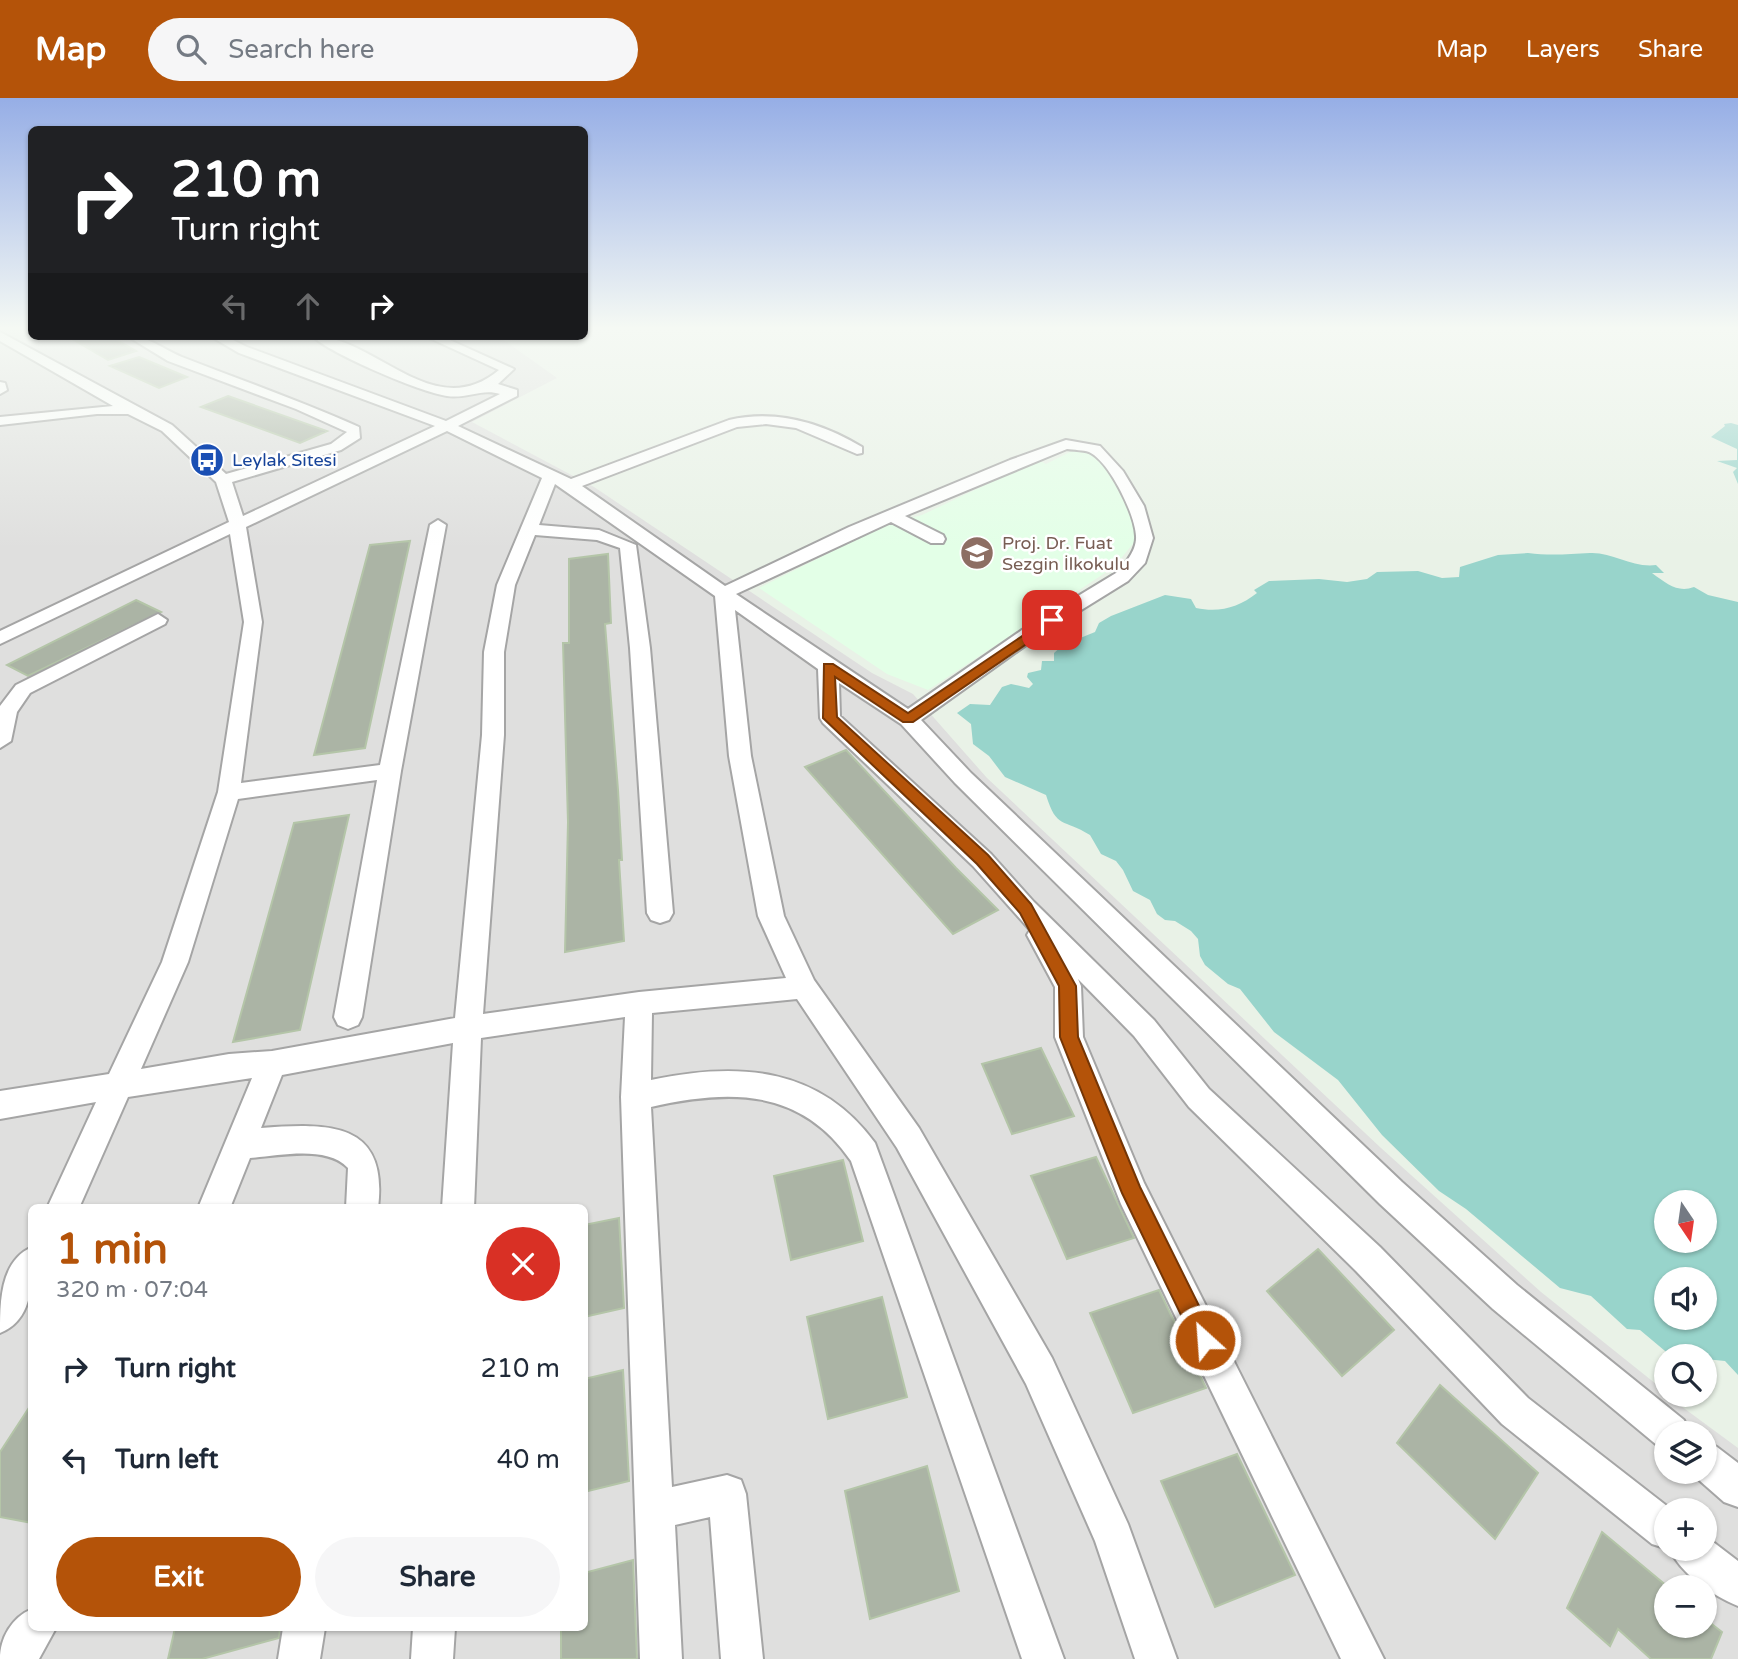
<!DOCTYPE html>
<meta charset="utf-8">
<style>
:root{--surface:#fff;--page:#f6f6f7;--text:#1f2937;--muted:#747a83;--accent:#b45309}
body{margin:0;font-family:"Varela Round",sans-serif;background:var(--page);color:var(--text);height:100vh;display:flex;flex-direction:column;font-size:26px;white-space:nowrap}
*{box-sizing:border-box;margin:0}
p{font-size:23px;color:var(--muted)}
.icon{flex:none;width:38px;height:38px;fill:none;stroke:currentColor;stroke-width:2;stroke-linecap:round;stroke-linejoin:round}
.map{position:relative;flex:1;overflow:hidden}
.panel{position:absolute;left:28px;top:1106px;width:560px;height:427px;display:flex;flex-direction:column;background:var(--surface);border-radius:10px;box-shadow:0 2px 5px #0004}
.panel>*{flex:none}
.banner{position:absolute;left:28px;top:28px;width:560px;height:214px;border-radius:10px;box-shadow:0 2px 5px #0004;background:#202124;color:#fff;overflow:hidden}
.needle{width:46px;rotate:167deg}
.buttons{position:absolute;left:1654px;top:1092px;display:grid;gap:14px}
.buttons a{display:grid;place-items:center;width:63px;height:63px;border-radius:50%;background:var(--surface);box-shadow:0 2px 5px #0004;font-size:35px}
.pin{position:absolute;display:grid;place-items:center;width:60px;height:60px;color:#fff;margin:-30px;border-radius:14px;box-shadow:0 4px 10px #0006}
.me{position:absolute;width:77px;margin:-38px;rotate:334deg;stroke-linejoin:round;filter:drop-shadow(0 0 5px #0008)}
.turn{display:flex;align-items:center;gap:24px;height:147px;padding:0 28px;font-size:32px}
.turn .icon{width:91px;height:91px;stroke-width:2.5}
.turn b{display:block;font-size:49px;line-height:60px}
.lanes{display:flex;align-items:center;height:66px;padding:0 28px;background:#0003;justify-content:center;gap:35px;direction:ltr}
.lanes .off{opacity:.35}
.round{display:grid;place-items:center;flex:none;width:74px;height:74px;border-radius:37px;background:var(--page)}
.head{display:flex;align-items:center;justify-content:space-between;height:119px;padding:0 28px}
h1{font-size:42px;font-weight:700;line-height:52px;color:var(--accent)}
.action{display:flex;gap:14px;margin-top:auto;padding:14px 28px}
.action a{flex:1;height:80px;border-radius:42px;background:var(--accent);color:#fff;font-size:28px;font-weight:700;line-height:80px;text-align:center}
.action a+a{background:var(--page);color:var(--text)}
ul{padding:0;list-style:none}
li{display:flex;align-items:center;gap:21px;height:91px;padding:0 28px}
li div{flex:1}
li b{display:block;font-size:26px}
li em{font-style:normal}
header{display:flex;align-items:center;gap:42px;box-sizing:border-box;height:98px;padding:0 35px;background:var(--accent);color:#fff}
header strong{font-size:33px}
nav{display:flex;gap:38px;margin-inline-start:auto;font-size:24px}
.search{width:490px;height:63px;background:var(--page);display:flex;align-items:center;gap:18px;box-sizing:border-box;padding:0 24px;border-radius:38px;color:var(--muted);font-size:26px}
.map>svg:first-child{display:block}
.residential{fill:#dfdfde;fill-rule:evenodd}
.education{fill:#e3ffe7}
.forest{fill:#98d4cb;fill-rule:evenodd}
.building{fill:#abb4a5;stroke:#b4c5a8;stroke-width:2}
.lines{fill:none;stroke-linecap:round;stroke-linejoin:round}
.minor-casing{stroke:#a5a5a5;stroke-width:4}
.minor{fill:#fff;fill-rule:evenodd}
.route{fill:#b45309;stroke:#753606;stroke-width:2}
.labels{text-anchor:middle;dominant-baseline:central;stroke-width:5;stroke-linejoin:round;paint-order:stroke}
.far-transit-label{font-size:18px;fill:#164399;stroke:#fff;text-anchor:start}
.far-education-label{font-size:18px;fill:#785e54;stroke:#fff;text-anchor:start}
</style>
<header>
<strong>Map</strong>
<div class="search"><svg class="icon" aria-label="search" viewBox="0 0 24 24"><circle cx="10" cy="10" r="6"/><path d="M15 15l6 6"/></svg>Search here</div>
<nav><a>Map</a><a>Layers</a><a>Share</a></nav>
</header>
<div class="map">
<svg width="1738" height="1561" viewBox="0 0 1738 1561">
<rect width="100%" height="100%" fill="#e9f2e7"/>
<path class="residential" d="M 0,231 L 31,231 L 32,238 L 498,238 L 557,280 L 472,324 L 594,389 L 872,575 L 913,596 L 987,680 L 1381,1050 L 1541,1194 L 1666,1294 L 1666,1297 L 1738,1350 L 1738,1561 L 0,1561 ZM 32,1110 L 584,1110 L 584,1530 L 32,1530 ZM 1666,1335 L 1704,1335 L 1704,1374 L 1666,1374 ZM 1666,1412 L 1704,1412 L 1704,1451 L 1666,1451 ZM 1666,1489 L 1704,1489 L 1704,1528 L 1666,1528 Z"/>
<path class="education" d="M 1088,345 L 1126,391 L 1137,426 L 1136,442 L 1114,469 L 928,592 L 887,576 L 759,490 L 885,427 L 922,417 L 1038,362 L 1046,366 Z"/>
<path class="forest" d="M 1731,325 L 1738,327 L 1738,386 L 1733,374 L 1737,370 L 1717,363 L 1737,362 L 1737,351 L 1711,339 L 1725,328 L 1724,326 Z
M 1528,455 C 1550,458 1569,456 1590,455 C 1613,454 1632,470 1656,467 L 1664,475 L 1652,475 C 1667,486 1678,495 1694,489 L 1708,497 L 1738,504 L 1738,1277 L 1725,1263 L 1705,1261 L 1704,1258 L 1671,1258 L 1640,1232 L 1627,1231 L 1591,1198 L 1560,1190 L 1466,1111 L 1439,1093 L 1382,1037 L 1338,982 L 1274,934 L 1240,891 L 1228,886 L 1205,867 L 1200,858 L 1198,841 L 1191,833 L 1175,823 L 1165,822 L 1157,816 L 1150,802 L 1133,793 L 1123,772 L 1116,763 L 1101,756 L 1090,737 C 1063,720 1057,732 1046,697 L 1005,679 L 989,658 L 973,646 L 971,626 L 957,615 L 970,606 L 990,607 L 1002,589 L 1011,586 L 1029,590 L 1033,586 L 1027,579 L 1028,575 L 1041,572 L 1042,563 L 1054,563 L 1054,555 L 1063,547 L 1095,534 L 1099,525 L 1111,518 L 1165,497 L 1191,501 L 1196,510 C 1220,515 1239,509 1257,495 L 1254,492 L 1269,483 L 1319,481 L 1347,484 L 1367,481 L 1377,474 L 1418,473 L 1442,480 L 1459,479 L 1460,469 L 1498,457 ZM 1704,1104 L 1704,1143 L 1666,1143 L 1666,1104 ZM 1704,1181 L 1704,1220 L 1666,1220 L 1666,1181 Z"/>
<path class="building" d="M 67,238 L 110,238 L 136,253 L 108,262 Z
M 139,259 L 187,279 L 159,290 L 110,268 Z
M 228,298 L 327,333 L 300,345 L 201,309 Z
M 410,443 L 365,650 L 314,657 L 370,447 Z
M 608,456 L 611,525 L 605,526 L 618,692 L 622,762 L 619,762 L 624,843 L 565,854 L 568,724 L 563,545 L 569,545 L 569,461 Z
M 136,502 L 161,514 L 28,578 L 7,567 Z
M 846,652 L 956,770 L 998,812 L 953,836 L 805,669 Z
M 349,717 L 300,932 L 233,944 L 294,725 Z
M 1041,950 L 1074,1018 L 1012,1036 L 982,966 Z
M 1096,1059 L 1134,1140 L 1067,1161 L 1031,1078 Z
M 843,1062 L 863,1143 L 791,1162 L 774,1078 Z
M 619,1120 L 624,1210 L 584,1219 L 584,1127 Z
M 1318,1151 L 1394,1232 L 1342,1278 L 1267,1193 Z
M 1159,1192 L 1206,1290 L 1133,1315 L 1090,1215 Z
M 882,1199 L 907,1299 L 828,1321 L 807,1219 Z
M 623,1272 L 629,1383 L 584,1394 L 584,1281 Z
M 1440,1287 L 1538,1375 L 1495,1441 L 1397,1345 Z
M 32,1305 L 32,1425 L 0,1419 L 0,1354 Z
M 1237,1356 L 1295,1477 L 1215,1509 L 1161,1383 Z
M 927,1368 L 959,1493 L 870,1521 L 845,1393 Z
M 1602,1434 L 1668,1489 L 1666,1528 L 1704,1528 L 1704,1520 L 1722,1534 L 1711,1561 L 1651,1561 L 1618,1531 L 1610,1548 L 1567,1510 Z
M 633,1462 L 637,1561 L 561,1561 L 561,1530 L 584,1530 L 584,1475 Z
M 175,1530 L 280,1530 L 279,1540 L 202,1561 L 168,1561 Z"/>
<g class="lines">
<g class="minor-casing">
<path id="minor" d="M 0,234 L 172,327 L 226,376 L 331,346 L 347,334 L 296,311 L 168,263 L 127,238 C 149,238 162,251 182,259 C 241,282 301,303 359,329 L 360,340 L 341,352 L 232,384 L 243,418 L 435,328 L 239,255 L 210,238 L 225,238 L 247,249 L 446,323 L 500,296 C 483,290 466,301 447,298 C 420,294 331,256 312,238 C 376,238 433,327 499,272 L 425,238 L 441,238 L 514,271 L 498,286 L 517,292 L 517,298 L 458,328 L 571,381 L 729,322 C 776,311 822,325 862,349 L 862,355 L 857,356 L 796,330 L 766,326 L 737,329 L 582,388 L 725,488 L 849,429 L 1010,362 L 1066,342 L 1100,348 L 1123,373 L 1144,408 L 1153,440 L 1145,465 L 1128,483 L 1036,540 L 921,622 L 971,675 L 1402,1084 L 1517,1187 L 1684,1322 L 1689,1335 L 1666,1335 L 1666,1351 L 1658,1348 L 1493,1211 L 1380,1106 L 955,685 L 901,626 L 839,585 L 840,618 L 991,756 L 1034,804 L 1154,922 L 1209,991 L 1380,1149 L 1528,1300 L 1672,1412 L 1666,1412 L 1668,1451 L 1652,1446 L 1502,1326 L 1356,1173 L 1189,1009 L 1134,938 L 1078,881 L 1081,888 L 1083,939 L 1144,1085 L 1384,1561 L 1341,1561 L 1121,1106 L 1055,939 L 1055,889 L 1027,837 L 1030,832 L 973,768 L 823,625 L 820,620 L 818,571 L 735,512 L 751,658 L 784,818 L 814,882 L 919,1030 L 1052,1260 L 1128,1426 L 1177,1561 L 1135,1561 L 1095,1443 L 1026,1286 L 897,1050 L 797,901 L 652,915 L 651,982 C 738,964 819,968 875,1045 L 1064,1561 L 1022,1561 L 851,1063 C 801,990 730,991 651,1009 L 672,1389 L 727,1377 L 741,1382 L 746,1396 L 763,1561 L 721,1561 L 710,1419 L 675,1427 L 682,1561 L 640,1561 L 621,999 L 625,919 L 481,940 L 474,1110 L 442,1110 L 453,945 L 282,977 L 261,1030 C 328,1025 389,1023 378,1110 L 346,1110 L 348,1070 C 326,1047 279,1058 250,1060 L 230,1110 L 198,1110 L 252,980 L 128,999 L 79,1110 L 47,1110 L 96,1004 L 0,1021 L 0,993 L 109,976 L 162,864 L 218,694 L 244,524 L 230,436 L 0,546 L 0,533 L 229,424 L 216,384 L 162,333 L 128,316 L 97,316 L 0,327 L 0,319 L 113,308 L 0,243 ZM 447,333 L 542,380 L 497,487 L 484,554 L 482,637 L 455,920 L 272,953 L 229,956 L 141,971 L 188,864 L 238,701 L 377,682 L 334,919 L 338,927 L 348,931 L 358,927 L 362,919 L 401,673 L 446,427 L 438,422 L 430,427 L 380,667 L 241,685 L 262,524 L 246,429 ZM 1067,351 C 1074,352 1083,352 1089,354 C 1109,363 1135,416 1136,438 C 1137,452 1125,466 1116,475 L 1022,532 L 908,611 L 736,496 L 891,424 L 931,445 L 943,445 L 945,441 L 943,437 L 905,418 ZM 555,386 L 715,498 L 729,658 L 758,818 L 786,880 L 639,894 L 483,916 L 504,637 L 504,554 L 515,487 L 535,437 L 597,442 L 620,450 L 630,550 L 647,815 L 651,822 L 660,825 L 669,822 L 673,815 L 650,550 L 636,447 L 599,432 L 539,427 Z
M 0,284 L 5,285 L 7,292 L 0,296 Z
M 158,516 L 167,522 L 165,526 L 30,595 L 17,614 L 11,643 L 0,650 L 0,608 L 16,587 Z
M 32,1149 C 32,1180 35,1221 0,1235 C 0,1204 0,1163 32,1149 Z
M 1704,1343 L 1717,1349 L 1738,1365 L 1738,1409 L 1724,1404 L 1691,1375 L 1704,1374 Z
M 1704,1437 L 1738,1463 L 1738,1508 C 1714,1498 1680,1476 1670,1451 L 1704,1451 Z
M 32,1511 L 32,1530 L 56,1530 L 39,1561 L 0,1561 C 0,1540 12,1519 32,1511 Z
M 283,1530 L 325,1530 L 320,1561 L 278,1561 Z
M 413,1530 L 455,1530 L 453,1561 L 411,1561 Z"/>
</g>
<use href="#minor" class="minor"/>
</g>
<linearGradient id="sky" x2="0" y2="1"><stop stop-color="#96aee6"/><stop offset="0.51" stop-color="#f5f9f4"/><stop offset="1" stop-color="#f5f9f4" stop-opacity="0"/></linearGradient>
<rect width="1738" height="450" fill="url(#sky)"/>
<path class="route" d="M 1052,518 L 1057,519 L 1057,525 L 913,624 L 903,624 L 835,579 L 837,619 L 988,757 L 1031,806 L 1076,888 L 1078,939 L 1140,1089 L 1216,1242 L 1213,1250 L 1205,1254 L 1197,1250 L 1122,1095 L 1060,939 L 1059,888 L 1020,815 L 977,766 L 823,620 L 824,566 L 833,566 L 908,615 Z"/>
<defs>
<g id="bus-disc" transform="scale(1.75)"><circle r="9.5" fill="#1a4fb4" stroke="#fff"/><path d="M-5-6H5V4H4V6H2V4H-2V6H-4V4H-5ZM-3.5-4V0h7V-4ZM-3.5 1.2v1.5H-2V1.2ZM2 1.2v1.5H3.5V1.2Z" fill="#fff"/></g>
<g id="school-disc" transform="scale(1.75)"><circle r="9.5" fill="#8d6e63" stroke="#fff"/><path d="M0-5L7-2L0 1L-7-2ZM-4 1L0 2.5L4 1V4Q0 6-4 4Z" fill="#fff"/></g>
</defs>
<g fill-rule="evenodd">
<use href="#bus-disc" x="207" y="362"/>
<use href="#school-disc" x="977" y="455"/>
</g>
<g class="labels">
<g class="far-transit-label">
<text x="232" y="362">Leylak Sitesi</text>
</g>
<g class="far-education-label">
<text x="1002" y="445">Proj. Dr. Fuat<tspan x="1002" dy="21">Sezgin İlkokulu</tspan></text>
</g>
</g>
</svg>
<div class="buttons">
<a><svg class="needle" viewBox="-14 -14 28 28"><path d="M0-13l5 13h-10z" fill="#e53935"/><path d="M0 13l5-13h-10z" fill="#747a83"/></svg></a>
<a><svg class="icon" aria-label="sound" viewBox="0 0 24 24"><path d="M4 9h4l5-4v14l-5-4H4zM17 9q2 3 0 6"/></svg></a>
<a><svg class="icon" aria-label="search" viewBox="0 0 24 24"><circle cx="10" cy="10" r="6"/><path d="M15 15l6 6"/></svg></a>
<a><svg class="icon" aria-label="layers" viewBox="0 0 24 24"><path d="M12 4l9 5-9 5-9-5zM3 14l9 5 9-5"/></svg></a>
<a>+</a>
<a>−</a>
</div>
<div class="pin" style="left:1052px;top:522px;background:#d93025"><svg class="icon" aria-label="arrive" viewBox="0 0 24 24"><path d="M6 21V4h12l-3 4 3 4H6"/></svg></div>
<svg class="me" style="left:1205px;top:1242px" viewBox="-20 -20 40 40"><circle r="17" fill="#b45309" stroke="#fff" stroke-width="3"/><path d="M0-11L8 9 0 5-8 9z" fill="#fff"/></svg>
<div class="banner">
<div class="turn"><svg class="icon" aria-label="right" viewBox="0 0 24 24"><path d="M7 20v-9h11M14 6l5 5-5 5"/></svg><div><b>210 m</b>Turn right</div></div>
<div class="lanes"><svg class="icon off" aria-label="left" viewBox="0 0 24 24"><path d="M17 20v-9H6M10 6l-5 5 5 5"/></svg><svg class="icon off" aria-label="ahead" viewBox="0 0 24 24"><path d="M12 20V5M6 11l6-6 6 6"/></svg><svg class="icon" aria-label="right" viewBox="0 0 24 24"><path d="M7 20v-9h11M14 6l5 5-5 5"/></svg></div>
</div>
<section class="panel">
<div class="head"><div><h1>1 min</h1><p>320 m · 07:04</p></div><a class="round" style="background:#d93025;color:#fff"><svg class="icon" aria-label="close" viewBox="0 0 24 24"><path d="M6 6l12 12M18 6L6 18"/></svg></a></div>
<ul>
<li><svg class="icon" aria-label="right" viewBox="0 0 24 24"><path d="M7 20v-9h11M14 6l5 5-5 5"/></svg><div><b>Turn right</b></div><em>210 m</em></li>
<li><svg class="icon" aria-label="left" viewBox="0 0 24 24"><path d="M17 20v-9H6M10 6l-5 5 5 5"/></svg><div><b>Turn left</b></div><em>40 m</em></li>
</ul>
<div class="action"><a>Exit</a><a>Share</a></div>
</section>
</div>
